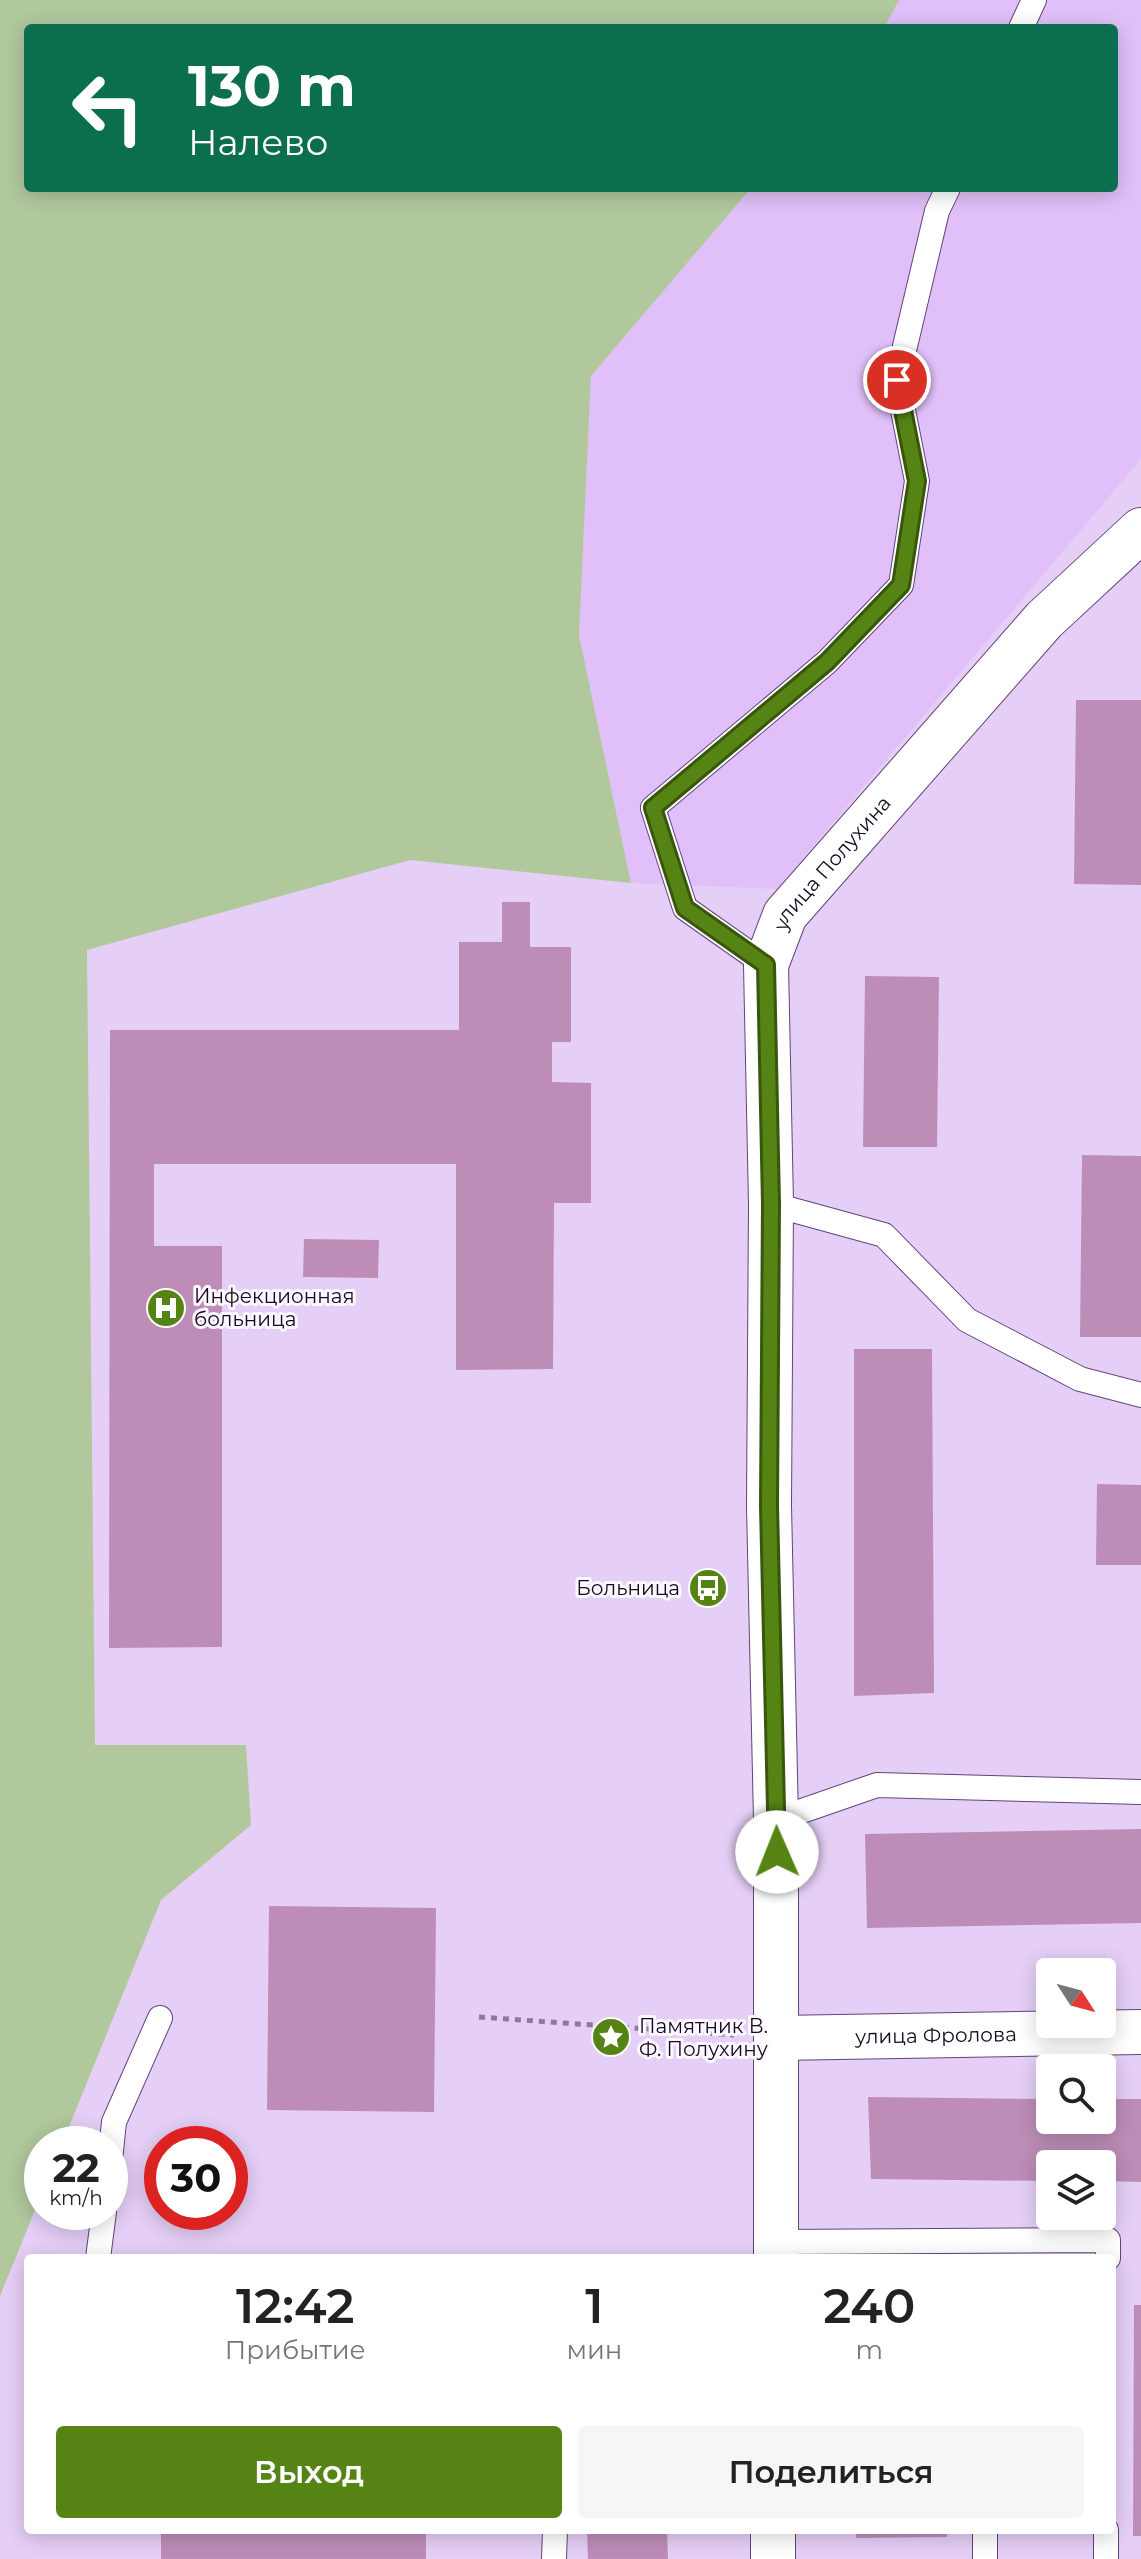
<!DOCTYPE html>
<html lang="ru">
<meta charset="utf-8">
<style>
:root{--surface:#fff;--page:#f6f6f6;--text:#222;--muted:#767676;--accent:#568414}
body{margin:0;font-family:Montserrat,sans-serif;background:var(--page);color:var(--text);height:100vh;display:flex;flex-direction:column;font-size:30px;white-space:nowrap}
*{box-sizing:border-box;margin:0}
p{font-size:26px;color:var(--muted)}
.icon{flex:none;width:44px;height:44px;fill:none;stroke:currentColor;stroke-width:2;stroke-linecap:round;stroke-linejoin:round}
.map{position:relative;flex:1;overflow:hidden}
.side{position:absolute;left:24px;top:2254px;width:1092px;height:280px;display:flex;flex-direction:column;background:var(--surface);border-radius:8px;box-shadow:0 4px 20px #0003}
.side>*{flex:none}
.guide{position:absolute;left:24px;top:24px;width:1094px;height:168px;border-radius:8px;box-shadow:0 4px 20px #0003;background:#0b6e4f;color:#fff;overflow:hidden}
.needle{width:52px;rotate:126deg}
.controls{position:absolute;left:1036px;top:1958px;display:grid;gap:16px}
.controls a{display:grid;place-items:center;width:80px;height:80px;border-radius:8px;background:var(--surface);box-shadow:0 4px 20px #0003;font-size:40px}
.speed{position:absolute;left:24px;top:2126px;display:flex;gap:16px;font-size:40px;font-weight:700;text-align:center}
.speed>*{display:grid;place-content:center;width:104px;height:104px;border-radius:50%;background:var(--surface);box-shadow:0 4px 20px #0003;line-height:1}
.speed small{font-size:20px;font-weight:400}
.speed .limit{border:12px solid #d22;background:#fff;color:#111}
.pin{position:absolute;display:grid;place-items:center;width:68px;height:68px;color:#fff;margin:-34px;border:4px solid #fff;border-radius:50%;box-shadow:0 2px 8px #0007}
.me{position:absolute;width:88px;margin:-44px;rotate:359deg;stroke-linejoin:round;filter:drop-shadow(0 0 6px #0008)}
.turn{display:flex;align-items:center;gap:28px;height:168px;padding:0 32px;font-size:36px}
.turn .icon{width:104px;height:104px;stroke-width:2.5}
.turn b{display:block;font-size:56px;line-height:68px}
.eta{display:flex;justify-content:space-evenly;align-items:center;height:136px;text-align:center}
.eta b{font-size:48px;font-weight:600;line-height:56px}
.action{display:flex;gap:16px;margin-top:auto;padding:16px 32px}
.action a{flex:1;height:92px;border-radius:8px;background:var(--accent);color:#fff;font-size:32px;font-weight:600;line-height:92px;text-align:center}
.action a+a{background:var(--page);color:var(--text)}
.map>svg:first-child{display:block}
.built{fill:#e1c0f9}
.green{fill:#b1c89d}
.building{fill:#bd8db7}
.lines{fill:none;stroke-linecap:round;stroke-linejoin:round}
.service-casing{stroke:#64437b;stroke-width:26}
.minor-casing{stroke:#64437b;stroke-width:46}
.path{stroke:#8d7a9a;stroke-width:5;stroke-dasharray:6 6;stroke-linecap:butt}
.service{stroke:#fff;stroke-width:24}
.minor{stroke:#fff;stroke-width:44}
.route-casing{stroke:#38560d;stroke-width:20}
.route{stroke:#568414;stroke-width:14}
.labels{text-anchor:middle;dominant-baseline:central;stroke-width:6;stroke-linejoin:round;paint-order:stroke}
.street-label{font-size:20px;fill:#16081f;stroke:#fcf8ff}
.poi-label{font-size:20px;fill:#16081f;stroke:#fcf8ff;text-anchor:start}
</style>
<div class="map">
<svg width="1141" height="2559" viewBox="0 0 1141 2559">
<rect width="100%" height="100%" fill="#e5cff6"/>
<path class="built" d="M 899,0 L 1141,0 L 1141,459 L 777,889 L 631,883 L 579,635 L 591,376 L 751,188 L 1114,188 L 1114,28 L 884,28 Z"/>
<path class="green" d="M 0,0 L 899,0 L 884,28 L 28,28 L 28,188 L 751,188 L 591,376 L 579,635 L 631,883 L 410,860 L 87,950 L 95,1745 L 246,1745 L 251,1825 L 161,1900 L 62,2144 L 42,2144 L 42,2193 L 0,2296 Z"/>
<path class="building" d="M 1076,700 L 1141,700 L 1141,885 L 1074,884 Z
M 502,902 L 530,902 L 530,947 L 571,947 L 571,1042 L 552,1042 L 552,1082 L 591,1083 L 591,1203 L 554,1203 L 553,1369 L 456,1370 L 456,1164 L 154,1164 L 154,1246 L 222,1246 L 222,1647 L 109,1648 L 110,1030 L 459,1030 L 459,942 L 502,942 Z
M 865,976 L 939,977 L 937,1147 L 863,1147 Z
M 1082,1155 L 1141,1156 L 1141,1337 L 1080,1337 Z
M 304,1239 L 379,1240 L 378,1278 L 303,1277 Z
M 854,1349 L 932,1349 L 934,1693 L 854,1696 Z
M 1097,1484 L 1141,1485 L 1141,1565 L 1096,1565 Z
M 1141,1829 L 1141,1923 L 867,1928 L 865,1834 Z
M 269,1906 L 436,1908 L 434,2112 L 267,2110 Z
M 868,2097 L 1050,2099 L 1050,2120 L 1102,2120 L 1102,2099 L 1141,2099 L 1141,2182 L 1102,2181 L 1102,2164 L 1050,2164 L 1050,2181 L 871,2179 Z
M 1134,2305 L 1141,2305 L 1141,2536 L 1133,2536 Z
M 161,2530 L 426,2530 L 426,2559 L 161,2559 Z
M 587,2530 L 667,2530 L 668,2559 L 588,2559 Z
M 856,2530 L 947,2530 L 947,2537 L 856,2538 Z"/>
<g class="lines">
<g class="service-casing">
<path id="service" d="M 1021,28 L 1034,0
M 766,965 L 685,908 L 653,808 L 827,662 L 901,585 L 917,481 L 897,380 L 937,211 L 948,188
M 771,1204 L 884,1235 L 967,1320 L 1080,1379 L 1141,1395
M 776,1820 L 877,1785 L 1141,1792
M 110,2160 L 114,2122 L 160,2018
M 777,2242 L 1108,2240 L 1108,2258
M 98,2258 L 104,2212
M 985,2530 L 985,2559
M 554,2559 L 555,2530
M 1106,2559 L 1106,2530"/>
</g>
<g class="minor-casing">
<g id="minor">
<path id="s1" d="M 778,2038 L 1141,2032"/>
<path id="s2" d="M 776,2258 L 776,1820 L 769,1506 L 771,1204 L 766,965 L 785,915 L 1044,620 L 1141,530"/>
<path d="M 773,2559 L 773,2530"/>
</g>
</g>
<path class="path" d="M 479,2017 L 734,2035"/>
<use href="#service" class="service"/>
<use href="#minor" class="minor"/>
</g>
<g class="lines">
<g class="route-casing">
<path id="route" d="M 777,1852 L 769,1506 L 771,1204 L 766,965 L 685,908 L 653,808 L 827,662 L 901,585 L 917,481 L 897,380"/>
</g>
<use href="#route" class="route"/>
</g>
<defs>
<g id="hospital-disc" transform="scale(2)"><circle r="9.5" fill="#568414" stroke="#fcf8ff"/><path d="M-5-5h3v3.5h4V-5h3V5h-3V1.5h-4V5h-3Z" fill="#fff"/></g>
<g id="bus-disc" transform="scale(2)"><circle r="9.5" fill="#568414" stroke="#fcf8ff"/><path d="M-5-6H5V4H4V6H2V4H-2V6H-4V4H-5ZM-3.5-4V0h7V-4ZM-3.5 1.2v1.5H-2V1.2ZM2 1.2v1.5H3.5V1.2Z" fill="#fff"/></g>
<g id="sight-disc" transform="scale(2)"><circle r="9.5" fill="#568414" stroke="#fcf8ff"/><path d="M0-6L1.8-2.2L6-1.7L2.9 1.2L3.7 5.4L0 3.3L-3.7 5.4L-2.9 1.2L-6-1.7L-1.8-2.2Z" fill="#fff"/></g>
</defs>
<g fill-rule="evenodd">
<use href="#hospital-disc" x="166" y="1308"/>
<use href="#bus-disc" x="708" y="1588"/>
<use href="#sight-disc" x="611" y="2037"/>
</g>
<g class="labels">
<g class="street-label">
<text stroke="none"><textPath href="#s2" startOffset="1416">улица Полухина</textPath></text>
<text stroke="none"><textPath href="#s1" startOffset="158">улица Фролова</textPath></text>
</g>
<g class="poi-label">
<text x="194" y="1296">Инфекционная<tspan x="194" dy="23">больница</tspan></text>
<text x="680" y="1588" text-anchor="end">Больница</text>
<text x="639" y="2026">Памятник В.<tspan x="639" dy="23">Ф. Полухину</tspan></text>
</g>
</g>
</svg>
<div class="controls">
<a><svg class="needle" viewBox="-14 -14 28 28"><path d="M0-13l5 13h-10z" fill="#e53935"/><path d="M0 13l5-13h-10z" fill="#767676"/></svg></a>
<a><svg class="icon" aria-label="search" viewBox="0 0 24 24"><circle cx="10" cy="10" r="6"/><path d="M15 15l6 6"/></svg></a>
<a><svg class="icon" aria-label="layers" viewBox="0 0 24 24"><path d="M12 4l9 5-9 5-9-5zM3 14l9 5 9-5"/></svg></a>
</div>
<div class="speed"><div>22<small>km/h</small></div><div class="limit">30</div></div>
<div class="pin" style="left:897px;top:380px;background:#d93025"><svg class="icon" aria-label="arrive" viewBox="0 0 24 24"><path d="M6 21V4h12l-3 4 3 4H6"/></svg></div>
<svg class="me" style="left:777px;top:1852px" viewBox="-20 -20 40 40"><circle r="19" fill="#fff"/><path d="M0-13L10 11 0 6-10 11z" fill="#568414"/></svg>
<div class="guide">
<div class="turn"><svg class="icon" aria-label="left" viewBox="0 0 24 24"><path d="M17 20v-9H6M10 6l-5 5 5 5"/></svg><div><b>130 m</b>Налево</div></div>
</div>
<section class="side">
<div class="eta">
<div><b>12:42</b><p>Прибытие</p></div>
<div><b>1</b><p>мин</p></div>
<div><b>240</b><p>m</p></div>
</div>
<div class="action"><a>Выход</a><a>Поделиться</a></div>
</section>
</div>
